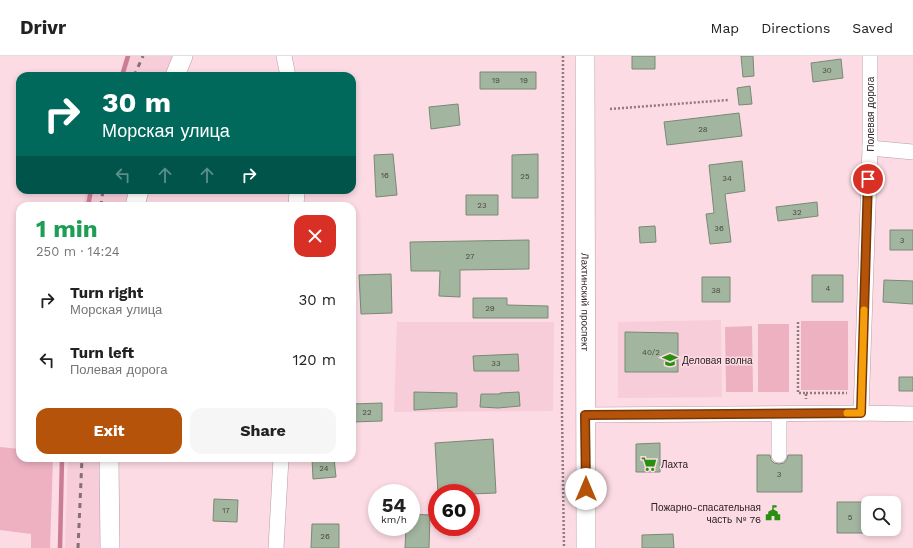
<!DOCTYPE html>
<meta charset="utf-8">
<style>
:root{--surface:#fff;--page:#f6f6f6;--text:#222;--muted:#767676;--line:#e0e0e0;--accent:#b45309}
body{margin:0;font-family:"Work Sans",sans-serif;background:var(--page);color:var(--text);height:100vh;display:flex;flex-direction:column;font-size:15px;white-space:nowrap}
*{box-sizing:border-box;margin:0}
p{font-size:13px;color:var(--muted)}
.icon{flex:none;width:22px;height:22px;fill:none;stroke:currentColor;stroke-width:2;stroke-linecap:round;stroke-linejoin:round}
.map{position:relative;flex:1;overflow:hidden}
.sheet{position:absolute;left:16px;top:146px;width:340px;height:260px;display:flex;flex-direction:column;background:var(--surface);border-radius:12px;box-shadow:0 2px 6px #0003}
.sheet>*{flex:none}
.top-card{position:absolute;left:16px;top:16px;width:340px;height:122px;border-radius:12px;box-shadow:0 2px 6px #0003;background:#00695c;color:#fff;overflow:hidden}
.buttons{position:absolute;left:861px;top:440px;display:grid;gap:8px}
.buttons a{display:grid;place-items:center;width:40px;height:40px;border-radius:8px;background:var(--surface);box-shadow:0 2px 6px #0003;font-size:20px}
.speed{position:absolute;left:368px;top:428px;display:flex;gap:8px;font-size:20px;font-weight:700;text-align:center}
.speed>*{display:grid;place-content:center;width:52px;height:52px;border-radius:50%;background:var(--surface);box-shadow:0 2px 6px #0003;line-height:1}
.speed small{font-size:10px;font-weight:400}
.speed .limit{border:6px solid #d22;background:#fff;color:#111}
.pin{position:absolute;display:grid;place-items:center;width:34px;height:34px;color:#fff;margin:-17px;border:2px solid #fff;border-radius:50%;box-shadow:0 1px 4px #0007}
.me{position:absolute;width:44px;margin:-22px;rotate:0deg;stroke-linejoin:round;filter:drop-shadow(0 0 3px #0008)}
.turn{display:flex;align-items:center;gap:14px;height:84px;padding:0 20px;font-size:18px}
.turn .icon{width:52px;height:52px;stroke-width:2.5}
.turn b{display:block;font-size:28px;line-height:34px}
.lanes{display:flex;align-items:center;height:38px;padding:0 20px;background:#0003;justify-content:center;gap:20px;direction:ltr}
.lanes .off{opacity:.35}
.round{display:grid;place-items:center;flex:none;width:42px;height:42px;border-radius:12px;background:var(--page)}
.summary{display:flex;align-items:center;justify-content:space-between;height:68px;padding:0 20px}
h1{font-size:24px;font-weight:700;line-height:30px;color:#1e9e55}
.primary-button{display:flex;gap:8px;margin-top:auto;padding:8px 20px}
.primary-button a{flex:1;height:46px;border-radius:12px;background:var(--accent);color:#fff;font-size:16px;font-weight:700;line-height:46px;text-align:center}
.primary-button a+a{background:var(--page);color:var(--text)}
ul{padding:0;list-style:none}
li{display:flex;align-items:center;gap:12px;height:60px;padding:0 20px}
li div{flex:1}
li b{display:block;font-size:15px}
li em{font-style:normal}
header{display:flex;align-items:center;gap:24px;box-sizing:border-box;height:56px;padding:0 20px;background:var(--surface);border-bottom:1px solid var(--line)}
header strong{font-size:19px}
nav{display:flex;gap:22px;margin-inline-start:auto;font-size:14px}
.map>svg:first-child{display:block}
.built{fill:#f6cdd8}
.green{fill:#edb1c2}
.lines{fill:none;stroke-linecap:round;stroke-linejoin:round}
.stream{stroke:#ca7d95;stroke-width:4.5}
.building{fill:#a2b59f;stroke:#788a74}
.minor-casing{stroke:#b99ba3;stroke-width:16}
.major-casing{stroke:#b99ba3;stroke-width:20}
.path{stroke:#907a80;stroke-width:2.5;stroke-dasharray:2 2;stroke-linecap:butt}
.minor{stroke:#fff;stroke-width:15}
.major{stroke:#fff;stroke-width:19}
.rail{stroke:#857076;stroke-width:3;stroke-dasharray:5 5;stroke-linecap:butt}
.route-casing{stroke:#753606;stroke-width:10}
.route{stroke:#b45309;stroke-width:7}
.slow{stroke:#f59e0b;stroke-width:7}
.labels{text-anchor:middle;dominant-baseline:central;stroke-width:3;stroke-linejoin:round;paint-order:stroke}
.number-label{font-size:8px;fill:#4a4542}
.street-label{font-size:10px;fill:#2c2023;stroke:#fcdbe4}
.poi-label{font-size:10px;fill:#2c2023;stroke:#fcdbe4;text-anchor:start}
</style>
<header>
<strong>Drivr</strong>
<nav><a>Map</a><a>Directions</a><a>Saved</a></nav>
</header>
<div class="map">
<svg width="913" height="492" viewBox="0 0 913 492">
<rect width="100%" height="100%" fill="#fcdbe4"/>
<path class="built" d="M 125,0 L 175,0 L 167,20 L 119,20 Z
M 86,134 L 131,134 L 127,150 L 83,150 Z
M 721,264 L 722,341 L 618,342 L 618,266 Z
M 397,266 L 554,266 L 553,355 L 394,356 Z
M 68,402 L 103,402 L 102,492 L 65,492 Z"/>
<path class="green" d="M 801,265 L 848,265 L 848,334 L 801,334 Z
M 758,268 L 789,268 L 789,336 L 758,336 Z
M 752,270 L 753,336 L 726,336 L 725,271 Z
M 0,391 L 20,393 L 20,402 L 53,402 L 50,492 L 31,492 L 31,478 L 0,474 Z"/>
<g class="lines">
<path class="stream" d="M 122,20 L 128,0
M 88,150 L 91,134
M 60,492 L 62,402"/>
</g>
<path class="building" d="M 632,0 L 655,0 L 655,13 L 632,13 Z
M 741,0 L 753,0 L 754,20 L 743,21 Z
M 841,3 L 843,22 L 813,26 L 811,7 Z
M 480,16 L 536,16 L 536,33 L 480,33 Z
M 750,30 L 752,48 L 739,49 L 737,32 Z
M 458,48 L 460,69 L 431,73 L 429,51 Z
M 739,57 L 742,80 L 667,89 L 664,66 Z
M 393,98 L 397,139 L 376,141 L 374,99 Z
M 538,98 L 538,142 L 512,142 L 512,99 Z
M 742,105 L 745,135 L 725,138 L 731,186 L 710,188 L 706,158 L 714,157 L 709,109 Z
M 466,139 L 498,139 L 498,159 L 466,159 Z
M 817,146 L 818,160 L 778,165 L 776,151 Z
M 655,170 L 656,186 L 640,187 L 639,171 Z
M 890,174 L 913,174 L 913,194 L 890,194 Z
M 529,184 L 529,213 L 460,214 L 460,241 L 439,240 L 440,215 L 411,215 L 410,186 Z
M 391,218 L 392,257 L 361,258 L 359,219 Z
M 812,219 L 843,219 L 843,246 L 812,246 Z
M 702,221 L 730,221 L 730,246 L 702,246 Z
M 884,224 L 913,225 L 913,248 L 883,246 Z
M 473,242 L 507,242 L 507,249 L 548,250 L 548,262 L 473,262 Z
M 625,276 L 678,277 L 678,316 L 625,316 Z
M 518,298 L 519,315 L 474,315 L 473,300 Z
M 899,321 L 913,321 L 913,335 L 899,335 Z
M 414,336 L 457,337 L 457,351 L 414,354 Z
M 519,336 L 520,350 L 498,352 L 480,351 L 481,338 L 500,338 L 500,337 Z
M 382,347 L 382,365 L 352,366 L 352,348 Z
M 493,383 L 496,437 L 471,438 L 471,437 L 438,437 L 435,387 Z
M 660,387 L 660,416 L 636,416 L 636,388 Z
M 757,399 L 770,399 L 771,404 L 774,407 L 779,408 L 784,407 L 787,403 L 788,399 L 802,399 L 802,436 L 757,436 Z
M 312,402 L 334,402 L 336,421 L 313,423 Z
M 214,443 L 238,444 L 237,466 L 213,465 Z
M 837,446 L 864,446 L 864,477 L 837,477 Z
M 411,458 L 430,459 L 429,492 L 405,492 L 406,471 L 411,471 Z
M 312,468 L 339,468 L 339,492 L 311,492 Z
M 673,478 L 674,492 L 642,492 L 642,479 Z"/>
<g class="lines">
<g class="minor-casing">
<g id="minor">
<path d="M 284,0 L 288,20"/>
<path d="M 870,92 L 913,96"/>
<path d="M 296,150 L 297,134"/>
<path id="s1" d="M 861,357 L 870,92 L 870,0"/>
<path d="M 779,358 L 779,399"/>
<path d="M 585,359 L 861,357 L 913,358"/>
<path d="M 276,492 L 281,402"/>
</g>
</g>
<g class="major-casing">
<g id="major">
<path id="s2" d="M 585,0 L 586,492"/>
<path d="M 175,20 L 183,0"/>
<path d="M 135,150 L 139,134"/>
<path d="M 109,402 L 110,492"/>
</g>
</g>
<path class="path" d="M 563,0 L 562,358 L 564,492
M 610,53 L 728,44
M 798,266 L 798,337 L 806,337 L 806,343
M 806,337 L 847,337"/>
<use href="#minor" class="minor"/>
<use href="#major" class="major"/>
<path class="rail" d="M 134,20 L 143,0
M 101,150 L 103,134
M 78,492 L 82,402"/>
</g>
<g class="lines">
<g class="route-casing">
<path id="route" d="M 586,433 L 585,359 L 861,357 L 868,123"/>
</g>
<use href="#route" class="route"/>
<path class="slow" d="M 847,357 L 861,357 L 864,254"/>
</g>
<defs>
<g id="school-bare" transform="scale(1.2)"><path d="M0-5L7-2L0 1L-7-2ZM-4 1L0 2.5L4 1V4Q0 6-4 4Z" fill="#298f0f" stroke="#fcdbe4" stroke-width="2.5" paint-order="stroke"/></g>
<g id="supermarket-bare" transform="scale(1.2)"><path d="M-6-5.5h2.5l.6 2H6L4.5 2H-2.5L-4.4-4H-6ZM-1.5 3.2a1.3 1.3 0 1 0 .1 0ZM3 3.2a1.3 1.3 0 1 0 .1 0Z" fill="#298f0f" stroke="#fcdbe4" stroke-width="2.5" paint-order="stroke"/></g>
<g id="civic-bare" transform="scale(1.2)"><path d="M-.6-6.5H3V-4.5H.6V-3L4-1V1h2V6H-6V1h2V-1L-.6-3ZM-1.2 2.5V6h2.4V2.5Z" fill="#298f0f" stroke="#fcdbe4" stroke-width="2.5" paint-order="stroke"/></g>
</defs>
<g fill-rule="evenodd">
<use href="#school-bare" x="670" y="304"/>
<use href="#supermarket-bare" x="649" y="408"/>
<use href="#civic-bare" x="773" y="457"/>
</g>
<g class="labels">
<g class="number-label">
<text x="827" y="14">30</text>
<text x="496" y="24">19</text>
<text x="524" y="24">19</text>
<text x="703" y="73">28</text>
<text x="385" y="119">16</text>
<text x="525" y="120">25</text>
<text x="727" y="122">34</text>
<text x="482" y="149">23</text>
<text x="797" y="156">32</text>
<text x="719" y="172">36</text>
<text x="902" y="184">3</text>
<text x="470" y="200">27</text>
<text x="828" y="232">4</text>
<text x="716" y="234">38</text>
<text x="490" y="252">29</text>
<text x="651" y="296">40/2</text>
<text x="496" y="307">33</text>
<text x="367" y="356">22</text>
<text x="324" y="412">24</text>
<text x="779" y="418">3</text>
<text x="226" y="454">17</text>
<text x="850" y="461">5</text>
<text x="325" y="480">26</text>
</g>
<g class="street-label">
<text stroke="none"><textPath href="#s1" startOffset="299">Полевая дорога</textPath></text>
<text stroke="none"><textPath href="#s2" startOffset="246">Лахтинский проспект</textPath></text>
</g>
<g class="poi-label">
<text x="682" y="304">Деловая волна</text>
<text x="661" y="408">Лахта</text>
<text x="761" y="451" text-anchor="end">Пожарно-спасательная<tspan x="761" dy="12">часть № 76</tspan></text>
</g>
</g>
</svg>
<div class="buttons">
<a><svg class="icon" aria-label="search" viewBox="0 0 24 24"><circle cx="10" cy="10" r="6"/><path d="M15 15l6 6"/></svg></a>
</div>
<div class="speed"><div>54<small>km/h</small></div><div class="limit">60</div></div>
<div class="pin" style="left:868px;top:123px;background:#d93025"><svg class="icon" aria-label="arrive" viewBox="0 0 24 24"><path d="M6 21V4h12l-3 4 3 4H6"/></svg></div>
<svg class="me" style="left:586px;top:433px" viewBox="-20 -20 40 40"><circle r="19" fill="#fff"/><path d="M0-13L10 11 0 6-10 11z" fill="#b45309"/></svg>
<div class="top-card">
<div class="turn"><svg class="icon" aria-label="right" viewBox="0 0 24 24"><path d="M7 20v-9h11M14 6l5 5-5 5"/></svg><div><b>30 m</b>Морская улица</div></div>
<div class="lanes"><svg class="icon off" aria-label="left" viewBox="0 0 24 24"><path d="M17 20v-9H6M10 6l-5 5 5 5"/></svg><svg class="icon off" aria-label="ahead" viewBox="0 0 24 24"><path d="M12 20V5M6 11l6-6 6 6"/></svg><svg class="icon off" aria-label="ahead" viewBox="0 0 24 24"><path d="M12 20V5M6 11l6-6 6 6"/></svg><svg class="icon" aria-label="right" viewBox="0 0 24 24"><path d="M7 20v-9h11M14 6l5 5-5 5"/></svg></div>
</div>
<section class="sheet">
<div class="summary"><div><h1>1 min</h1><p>250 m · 14:24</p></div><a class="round" style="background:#d93025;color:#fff"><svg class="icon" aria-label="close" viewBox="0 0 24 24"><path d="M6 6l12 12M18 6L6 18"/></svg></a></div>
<ul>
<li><svg class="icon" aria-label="right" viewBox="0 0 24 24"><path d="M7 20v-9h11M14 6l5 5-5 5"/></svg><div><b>Turn right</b><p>Морская улица</p></div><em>30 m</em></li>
<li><svg class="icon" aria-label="left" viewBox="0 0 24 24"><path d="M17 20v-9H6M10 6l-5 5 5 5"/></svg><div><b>Turn left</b><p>Полевая дорога</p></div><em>120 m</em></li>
</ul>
<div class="primary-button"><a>Exit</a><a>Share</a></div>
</section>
</div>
